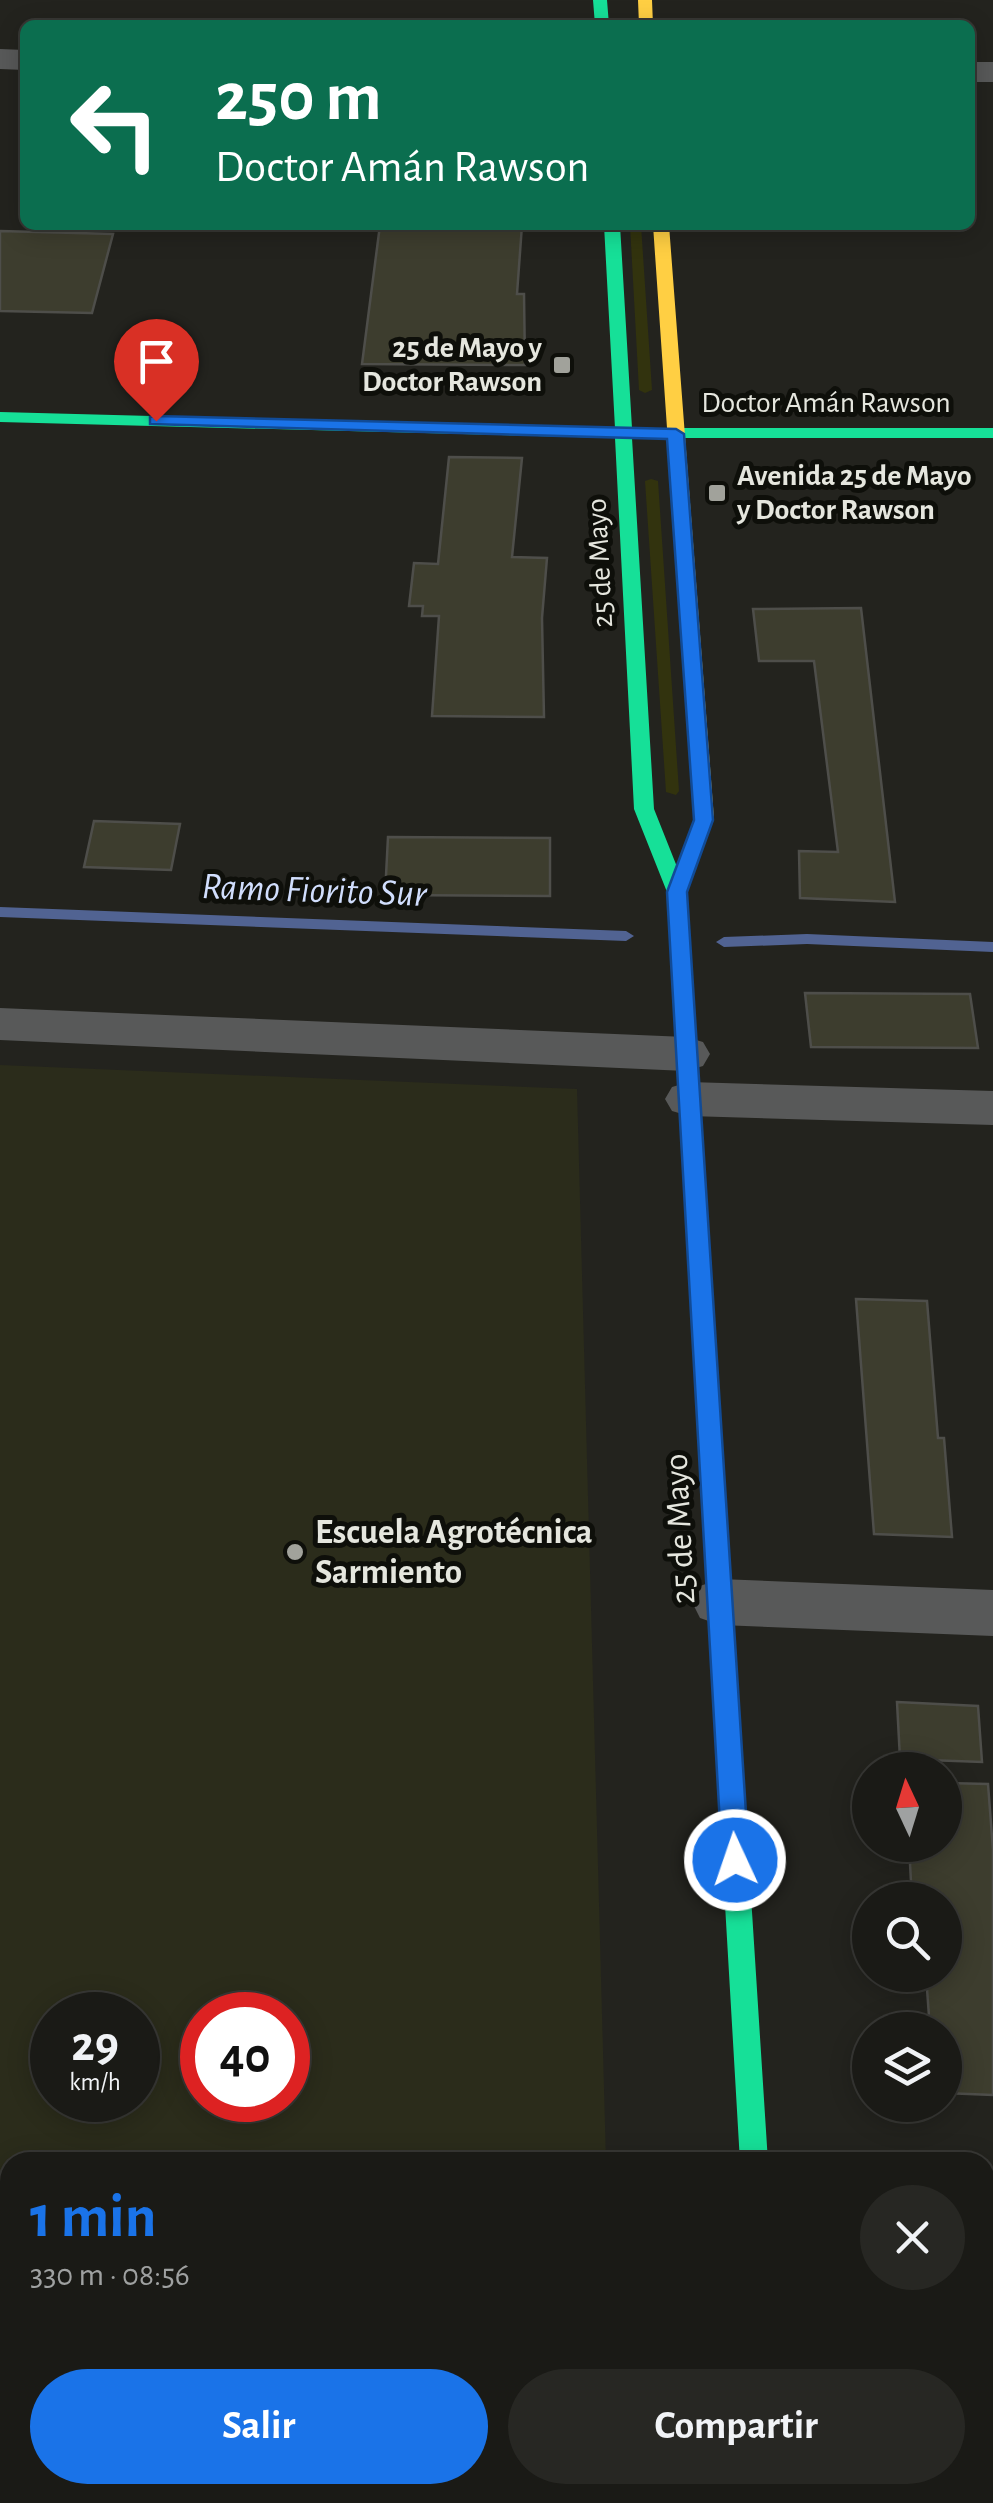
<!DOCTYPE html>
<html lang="es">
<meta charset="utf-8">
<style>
:root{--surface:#1a1a16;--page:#272723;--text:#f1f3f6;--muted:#9fa1a1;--line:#383835;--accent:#1a73e8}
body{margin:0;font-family:"Alegreya Sans",sans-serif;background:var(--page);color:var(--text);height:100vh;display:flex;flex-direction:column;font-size:38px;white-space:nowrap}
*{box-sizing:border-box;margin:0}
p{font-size:32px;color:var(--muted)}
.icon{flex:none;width:55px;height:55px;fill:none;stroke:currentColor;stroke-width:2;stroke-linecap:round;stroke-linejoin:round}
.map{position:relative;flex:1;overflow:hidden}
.sheet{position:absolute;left:0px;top:2152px;width:995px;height:352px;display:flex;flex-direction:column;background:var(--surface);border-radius:30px 30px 0 0;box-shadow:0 5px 25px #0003,0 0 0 2px var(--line)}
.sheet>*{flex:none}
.banner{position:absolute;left:20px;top:20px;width:955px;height:210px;border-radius:15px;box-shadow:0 5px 25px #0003,0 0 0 2px var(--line);background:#0b6e4f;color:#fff;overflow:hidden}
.needle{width:65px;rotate:356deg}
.fabs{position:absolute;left:852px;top:1752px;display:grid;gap:20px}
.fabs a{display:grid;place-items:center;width:110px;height:110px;border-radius:50%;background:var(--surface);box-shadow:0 5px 25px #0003,0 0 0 2px var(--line);font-size:50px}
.speed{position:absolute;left:30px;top:1992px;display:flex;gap:20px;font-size:50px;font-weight:700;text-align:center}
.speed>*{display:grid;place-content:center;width:130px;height:130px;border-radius:50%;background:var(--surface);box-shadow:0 5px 25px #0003,0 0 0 2px var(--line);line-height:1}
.speed small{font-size:25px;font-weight:400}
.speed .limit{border:15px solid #d22;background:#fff;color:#111}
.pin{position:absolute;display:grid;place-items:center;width:85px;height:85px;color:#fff;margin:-102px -42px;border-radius:50% 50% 50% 0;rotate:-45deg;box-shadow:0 0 10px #0007}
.pin .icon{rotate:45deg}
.me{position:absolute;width:110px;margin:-55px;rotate:357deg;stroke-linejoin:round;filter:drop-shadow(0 0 8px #0008)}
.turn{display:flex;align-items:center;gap:35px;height:210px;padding:0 30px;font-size:45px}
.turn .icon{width:130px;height:130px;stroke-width:2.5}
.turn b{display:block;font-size:70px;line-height:85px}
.round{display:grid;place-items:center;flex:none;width:105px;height:105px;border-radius:52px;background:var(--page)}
.head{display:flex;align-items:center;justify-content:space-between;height:170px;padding:0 30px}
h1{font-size:60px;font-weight:700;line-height:75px;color:var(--accent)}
.primary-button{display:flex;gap:20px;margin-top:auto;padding:20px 30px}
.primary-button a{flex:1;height:115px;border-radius:60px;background:var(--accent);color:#fff;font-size:40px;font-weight:700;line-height:115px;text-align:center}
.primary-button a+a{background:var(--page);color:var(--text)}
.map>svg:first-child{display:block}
.built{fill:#2b2c1b;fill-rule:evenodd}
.green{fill:#32330e}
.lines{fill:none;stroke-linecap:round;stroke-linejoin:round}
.stream{fill:#516392;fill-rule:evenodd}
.building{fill:#3d3d2e;stroke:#4e4e4a;stroke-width:2.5}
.street{fill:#585959;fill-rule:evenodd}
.fast{fill:#16e098;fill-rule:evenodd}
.slow{fill:#ffcf43;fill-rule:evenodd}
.jam{fill:#f24e42;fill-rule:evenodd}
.route{fill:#1a73e8;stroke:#114b97;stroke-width:2.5}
.poi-dot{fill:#a1a29b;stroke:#0e0f0a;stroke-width:4}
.labels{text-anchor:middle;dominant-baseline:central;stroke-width:10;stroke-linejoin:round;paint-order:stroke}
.far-poi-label{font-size:30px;font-weight:bold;fill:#e5e6de;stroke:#0e0f0a;text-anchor:end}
.far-street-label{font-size:30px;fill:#e5e6de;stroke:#0e0f0a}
.street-label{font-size:35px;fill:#e5e6de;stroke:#0e0f0a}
.poi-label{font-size:35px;font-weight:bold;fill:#e5e6de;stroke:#0e0f0a;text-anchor:start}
.water-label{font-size:38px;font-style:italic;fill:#d1defd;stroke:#0e0f0a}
</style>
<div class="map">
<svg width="993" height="2503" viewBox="0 0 993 2503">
<rect width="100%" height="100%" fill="#23231e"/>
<path class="built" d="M 0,1065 L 577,1089 L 606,2162 L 10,2162 L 10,2495 L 615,2495 L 615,2503 L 0,2503 ZM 52,2015 L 138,2015 L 138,2100 L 52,2100 ZM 202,2015 L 288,2015 L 288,2100 L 202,2100 Z"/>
<path class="green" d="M 630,225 L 641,225 L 652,390 L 645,393 L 639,390 Z
M 651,479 L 658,481 L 679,791 L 676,795 L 666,792 L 645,481 Z"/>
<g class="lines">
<path class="stream" d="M 0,907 L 626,931 L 634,936 L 626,941 L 0,917 Z
M 807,934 L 993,942 L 993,952 L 807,944 L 724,947 L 716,942 L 724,937 Z"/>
</g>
<path class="building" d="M 380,225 L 522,225 L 517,294 L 524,294 L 525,365 L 362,364 Z
M 0,231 L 113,234 L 92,313 L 0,311 Z
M 449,457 L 522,458 L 512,557 L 547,558 L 542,618 L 544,717 L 432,716 L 439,616 L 422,616 L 423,606 L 409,606 L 414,563 L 438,564 Z
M 861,608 L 895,902 L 800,898 L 799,851 L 838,852 L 814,661 L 759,661 L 753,609 Z
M 94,821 L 180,824 L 171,870 L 84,867 Z
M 388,837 L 550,838 L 550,896 L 385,895 Z
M 805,993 L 970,994 L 978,1048 L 811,1047 Z
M 856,1299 L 927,1301 L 938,1438 L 944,1438 L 952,1537 L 874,1534 Z
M 897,1702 L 978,1706 L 982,1762 L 900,1759 Z
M 945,1783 L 988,1784 L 993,1850 L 993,2095 L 945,2093 L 945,2030 L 930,2030 L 926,1975 L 945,1975 L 945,1900 L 912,1900 L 909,1845 L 945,1845 Z"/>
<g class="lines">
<path class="street" d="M 0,49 L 25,50 L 25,70 L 0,69 Z
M 970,62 L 993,62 L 993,82 L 970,82 Z
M 0,1008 L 686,1037 L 703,1042 L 710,1054 L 703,1066 L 686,1071 L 0,1040 Z
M 689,1082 L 993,1091 L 993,1125 L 689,1116 L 672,1111 L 665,1099 L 672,1087 Z
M 720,1579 L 993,1590 L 993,1636 L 720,1625 L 700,1618 L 692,1602 L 700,1586 Z
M 985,2401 L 993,2401 L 993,2469 L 985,2469 Z"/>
<path class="fast" d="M 593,0 L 607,0 L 609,25 L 595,25 Z
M 604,225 L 620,225 L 632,428 L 993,428 L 993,438 L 632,438 L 654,809 L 687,892 L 702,1124 L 691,1132 L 680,1124 L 667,892 L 634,809 L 615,438 L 0,422 L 0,412 L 615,428 Z
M 711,1448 L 719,1451 L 723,1458 L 768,2162 L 740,2162 L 699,1458 L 703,1451 Z
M 759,2495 L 789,2495 L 790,2503 L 758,2503 Z"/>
<path class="slow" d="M 638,0 L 652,0 L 653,25 L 639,25 Z
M 653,225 L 669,225 L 714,819 L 687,892 L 677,899 L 667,892 L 694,819 Z"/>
<path class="jam" d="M 691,1116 L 702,1124 L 723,1458 L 719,1465 L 703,1465 L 699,1458 L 680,1124 Z"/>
</g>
<path class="route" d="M 156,416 L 676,429 L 684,434 L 713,820 L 687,892 L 749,1860 L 745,1869 L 735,1872 L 726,1869 L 722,1860 L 667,892 L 694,820 L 667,439 L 150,424 L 150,417 Z"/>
<g class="poi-dot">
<rect x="552" y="355" width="20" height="20" rx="5"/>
<rect x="707" y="483" width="20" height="20" rx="5"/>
<circle cx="295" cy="1552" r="10"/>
</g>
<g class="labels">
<g class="far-poi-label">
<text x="542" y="348">25 de Mayo y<tspan x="542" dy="34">Doctor Rawson</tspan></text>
<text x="737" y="476" text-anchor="start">Avenida 25 de Mayo<tspan x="737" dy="34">y Doctor Rawson</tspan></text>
</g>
<g class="far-street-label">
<text x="826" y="403">Doctor Amán Rawson</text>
<text transform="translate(600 563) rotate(-93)">25 de Mayo</text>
</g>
<g class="street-label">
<text transform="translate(680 1529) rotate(-93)">25 de Mayo</text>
</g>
<g class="poi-label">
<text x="315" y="1532">Escuela Agrotécnica<tspan x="315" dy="40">Sarmiento</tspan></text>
</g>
<g class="water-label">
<text transform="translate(314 891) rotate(2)">Ramo Fiorito Sur</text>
</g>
</g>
</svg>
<div class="fabs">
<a><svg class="needle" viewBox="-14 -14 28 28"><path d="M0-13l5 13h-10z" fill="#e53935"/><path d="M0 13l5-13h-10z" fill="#9fa1a1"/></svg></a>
<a><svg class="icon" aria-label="search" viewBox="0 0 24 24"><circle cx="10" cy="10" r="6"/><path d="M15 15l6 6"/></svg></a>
<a><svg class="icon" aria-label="layers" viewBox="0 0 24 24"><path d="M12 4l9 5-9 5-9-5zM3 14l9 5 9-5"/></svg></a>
</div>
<div class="speed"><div>29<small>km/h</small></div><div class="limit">40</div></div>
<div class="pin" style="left:156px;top:421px;background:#d93025"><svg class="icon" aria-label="arrive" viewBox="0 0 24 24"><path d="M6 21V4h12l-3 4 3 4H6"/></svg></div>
<svg class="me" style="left:735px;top:1860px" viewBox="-20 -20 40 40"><circle r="17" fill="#1a73e8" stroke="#fff" stroke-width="3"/><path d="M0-11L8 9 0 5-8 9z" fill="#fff"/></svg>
<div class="banner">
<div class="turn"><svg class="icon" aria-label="left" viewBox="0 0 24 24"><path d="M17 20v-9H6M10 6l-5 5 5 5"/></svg><div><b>250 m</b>Doctor Amán Rawson</div></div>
</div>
<section class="sheet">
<div class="head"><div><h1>1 min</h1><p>330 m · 08:56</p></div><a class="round"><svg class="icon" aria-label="close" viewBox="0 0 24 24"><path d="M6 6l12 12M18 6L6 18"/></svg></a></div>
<div class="primary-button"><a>Salir</a><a>Compartir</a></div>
</section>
</div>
